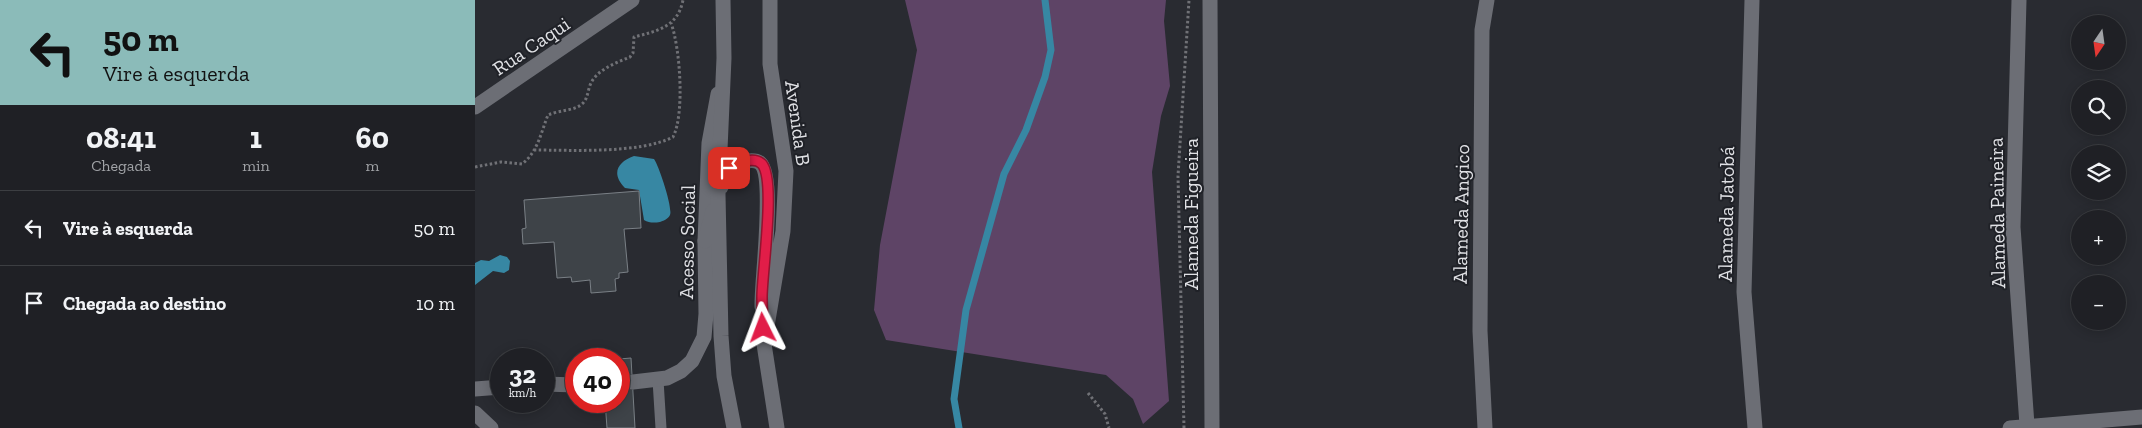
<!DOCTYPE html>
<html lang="pt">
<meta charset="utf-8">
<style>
:root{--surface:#1f2025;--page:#27282d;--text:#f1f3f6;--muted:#a1a3a7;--line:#3c3e42}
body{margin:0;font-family:"Zilla Slab",serif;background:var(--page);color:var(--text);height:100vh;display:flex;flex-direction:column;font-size:19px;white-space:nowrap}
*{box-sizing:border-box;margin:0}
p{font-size:16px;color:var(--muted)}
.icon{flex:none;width:28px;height:28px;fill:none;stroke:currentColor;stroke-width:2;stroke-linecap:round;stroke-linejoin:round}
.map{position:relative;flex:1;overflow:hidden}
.side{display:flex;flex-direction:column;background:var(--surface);width:475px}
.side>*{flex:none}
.top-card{background:#8bbbb9;color:#111;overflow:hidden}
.needle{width:32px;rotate:193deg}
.buttons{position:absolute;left:1596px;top:15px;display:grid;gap:10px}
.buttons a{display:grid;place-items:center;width:55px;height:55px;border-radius:50%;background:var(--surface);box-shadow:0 2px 12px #0003,0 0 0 1px var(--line);font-size:25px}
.speed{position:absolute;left:15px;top:348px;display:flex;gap:10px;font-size:25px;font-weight:700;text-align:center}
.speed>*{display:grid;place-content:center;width:65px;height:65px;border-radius:50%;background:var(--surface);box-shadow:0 2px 12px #0003,0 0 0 1px var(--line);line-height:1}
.speed small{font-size:12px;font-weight:400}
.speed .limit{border:8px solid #d22;background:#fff;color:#111}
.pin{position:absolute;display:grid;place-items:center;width:42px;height:42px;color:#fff;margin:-21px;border-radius:10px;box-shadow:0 2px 8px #0006}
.me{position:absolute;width:55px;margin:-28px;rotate:357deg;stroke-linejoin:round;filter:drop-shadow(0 0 4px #0008)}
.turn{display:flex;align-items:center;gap:18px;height:105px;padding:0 20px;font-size:22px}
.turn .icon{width:65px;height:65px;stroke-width:2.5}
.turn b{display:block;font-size:35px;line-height:42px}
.eta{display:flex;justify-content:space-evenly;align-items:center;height:85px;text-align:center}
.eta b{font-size:30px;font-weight:700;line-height:35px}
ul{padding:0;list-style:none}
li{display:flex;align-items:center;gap:15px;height:75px;padding:0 20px;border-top:1px solid var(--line)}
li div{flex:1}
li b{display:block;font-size:19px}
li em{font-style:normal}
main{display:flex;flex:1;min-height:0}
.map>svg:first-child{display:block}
.green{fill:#5e4466}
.water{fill:#3787a3}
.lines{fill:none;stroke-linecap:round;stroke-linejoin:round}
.stream{stroke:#3787a3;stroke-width:7}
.building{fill:#3e4348;stroke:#7a8086}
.street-tunnel{stroke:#44464c;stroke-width:15;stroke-dasharray:15 8;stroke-linecap:butt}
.path{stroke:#707176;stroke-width:3;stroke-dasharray:2.5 2.5;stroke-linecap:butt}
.lane{stroke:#6c6e75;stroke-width:11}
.street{stroke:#6c6e75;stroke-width:15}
.secondary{stroke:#6c6e75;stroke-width:15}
.route-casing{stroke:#92132f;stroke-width:12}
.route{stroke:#e11d48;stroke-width:9}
.labels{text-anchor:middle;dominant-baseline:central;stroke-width:4;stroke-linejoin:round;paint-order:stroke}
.street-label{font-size:20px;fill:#e0e1e5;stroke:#1f2127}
</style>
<main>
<section class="side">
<div class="top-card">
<div class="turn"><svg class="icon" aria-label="left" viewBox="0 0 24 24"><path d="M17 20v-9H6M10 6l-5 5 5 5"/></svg><div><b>50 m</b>Vire à esquerda</div></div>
</div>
<div class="eta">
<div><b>08:41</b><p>Chegada</p></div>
<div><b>1</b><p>min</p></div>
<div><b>60</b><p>m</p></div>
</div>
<ul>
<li><svg class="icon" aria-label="left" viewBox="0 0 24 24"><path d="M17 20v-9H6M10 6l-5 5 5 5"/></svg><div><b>Vire à esquerda</b></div><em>50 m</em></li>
<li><svg class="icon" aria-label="arrive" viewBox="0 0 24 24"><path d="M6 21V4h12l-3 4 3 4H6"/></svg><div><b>Chegada ao destino</b></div><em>10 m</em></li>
</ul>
</section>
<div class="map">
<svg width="1667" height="428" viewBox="0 0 1667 428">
<rect width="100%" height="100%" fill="#292b31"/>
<path class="green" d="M 430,0 L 691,0 L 689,21 L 695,86 L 686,116 L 677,172 L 694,401 L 668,424 L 658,399 L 631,375 L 411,340 L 399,310 L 405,245 L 442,50 Z"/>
<path class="water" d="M 159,156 L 179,159 C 184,166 198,208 195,215 C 193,219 188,221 185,222 C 179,223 174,223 169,220 L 164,190 L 150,188 C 136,174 142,162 159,156 Z
M 25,255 L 32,257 L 35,261 L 34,270 L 29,273 L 18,271 L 0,285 L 0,263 L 6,260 L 14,261 Z"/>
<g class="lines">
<path class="stream" d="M 484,428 L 479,399 L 491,310 L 529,174 L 551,130 L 570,77 L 576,50 L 570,0"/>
</g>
<path class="building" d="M 164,191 L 166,228 L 149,229 L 153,272 L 144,273 L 144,278 L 140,279 L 141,291 L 116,293 L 115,280 L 97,282 L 96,277 L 82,278 L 79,242 L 48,244 L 47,229 L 51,228 L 49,200 Z
M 156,358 L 160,428 L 132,428 L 130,401 L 144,401 L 144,359 Z"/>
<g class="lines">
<path class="street-tunnel" d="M 144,383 L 158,382"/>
<path class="path" d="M 59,150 C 96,150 165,154 198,137 C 210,114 205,47 196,23
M 0,167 L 26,162 L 47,164 C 63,152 66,132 73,115 C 84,110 102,111 109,102 C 113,97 113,89 116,83 C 123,69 141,63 155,57 L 158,53 L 159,37 C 182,31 203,27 208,0
M 613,393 L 630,414 L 634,428
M 709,428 L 703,176 L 714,0"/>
<path class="lane" d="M 183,380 L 186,428"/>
<path class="street" d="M 735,0 L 737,428
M 1277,0 L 1269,292 L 1280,428
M 1544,0 L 1538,227 L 1552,425
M 0,107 L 157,0
M 158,382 L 192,378 L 206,371 L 217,361 L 229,337 L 231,314 L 230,241 L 234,143 L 243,94
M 69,384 L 101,385
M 0,389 L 26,387
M 0,413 L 16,428
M 1010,428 L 1005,331 L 1007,30 L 1012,0
M 1535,428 L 1667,417"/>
<path class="secondary" d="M 248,0 L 249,58 L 243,195 L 246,336 L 249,376 L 259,428
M 295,0 L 295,64 L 311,171 L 308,231 L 289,344 L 302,428
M 246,187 C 249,177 252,166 263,163 C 270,161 280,159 285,163 C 301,176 286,283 287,307
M 230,241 L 238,211"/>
</g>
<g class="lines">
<g class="route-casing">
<path id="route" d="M 254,168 C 262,163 279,156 287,164 C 301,180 287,273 287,297 C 287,308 288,318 288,328"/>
</g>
<use href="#route" class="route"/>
</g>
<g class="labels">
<g class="street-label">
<text transform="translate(56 46) rotate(-34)">Rua Caqui</text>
<text transform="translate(323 123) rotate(82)">Avenida B</text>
<text transform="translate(1522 213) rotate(-91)">Alameda Paineira</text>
<text transform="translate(716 214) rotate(-90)">Alameda Figueira</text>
<text transform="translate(986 214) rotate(-89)">Alameda Angico</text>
<text transform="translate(1251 214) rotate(-89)">Alameda Jatobá</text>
<text transform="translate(212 242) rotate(-89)">Acesso Social</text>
</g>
</g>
</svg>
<div class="buttons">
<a><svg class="needle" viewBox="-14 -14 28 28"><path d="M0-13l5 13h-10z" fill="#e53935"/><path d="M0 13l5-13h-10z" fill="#a1a3a7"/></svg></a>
<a><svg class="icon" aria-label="search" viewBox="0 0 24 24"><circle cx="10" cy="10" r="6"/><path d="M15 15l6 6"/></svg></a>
<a><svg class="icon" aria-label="layers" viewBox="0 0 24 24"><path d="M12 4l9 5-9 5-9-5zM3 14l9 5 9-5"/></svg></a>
<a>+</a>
<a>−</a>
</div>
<div class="speed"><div>32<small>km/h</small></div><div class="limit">40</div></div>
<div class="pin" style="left:254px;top:168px;background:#d93025"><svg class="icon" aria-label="arrive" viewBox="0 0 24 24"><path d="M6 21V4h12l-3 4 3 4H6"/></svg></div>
<svg class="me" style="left:288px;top:328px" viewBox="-20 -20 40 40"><path d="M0-17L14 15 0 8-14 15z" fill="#e11d48" stroke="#fff" stroke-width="4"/></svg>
</div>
</main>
